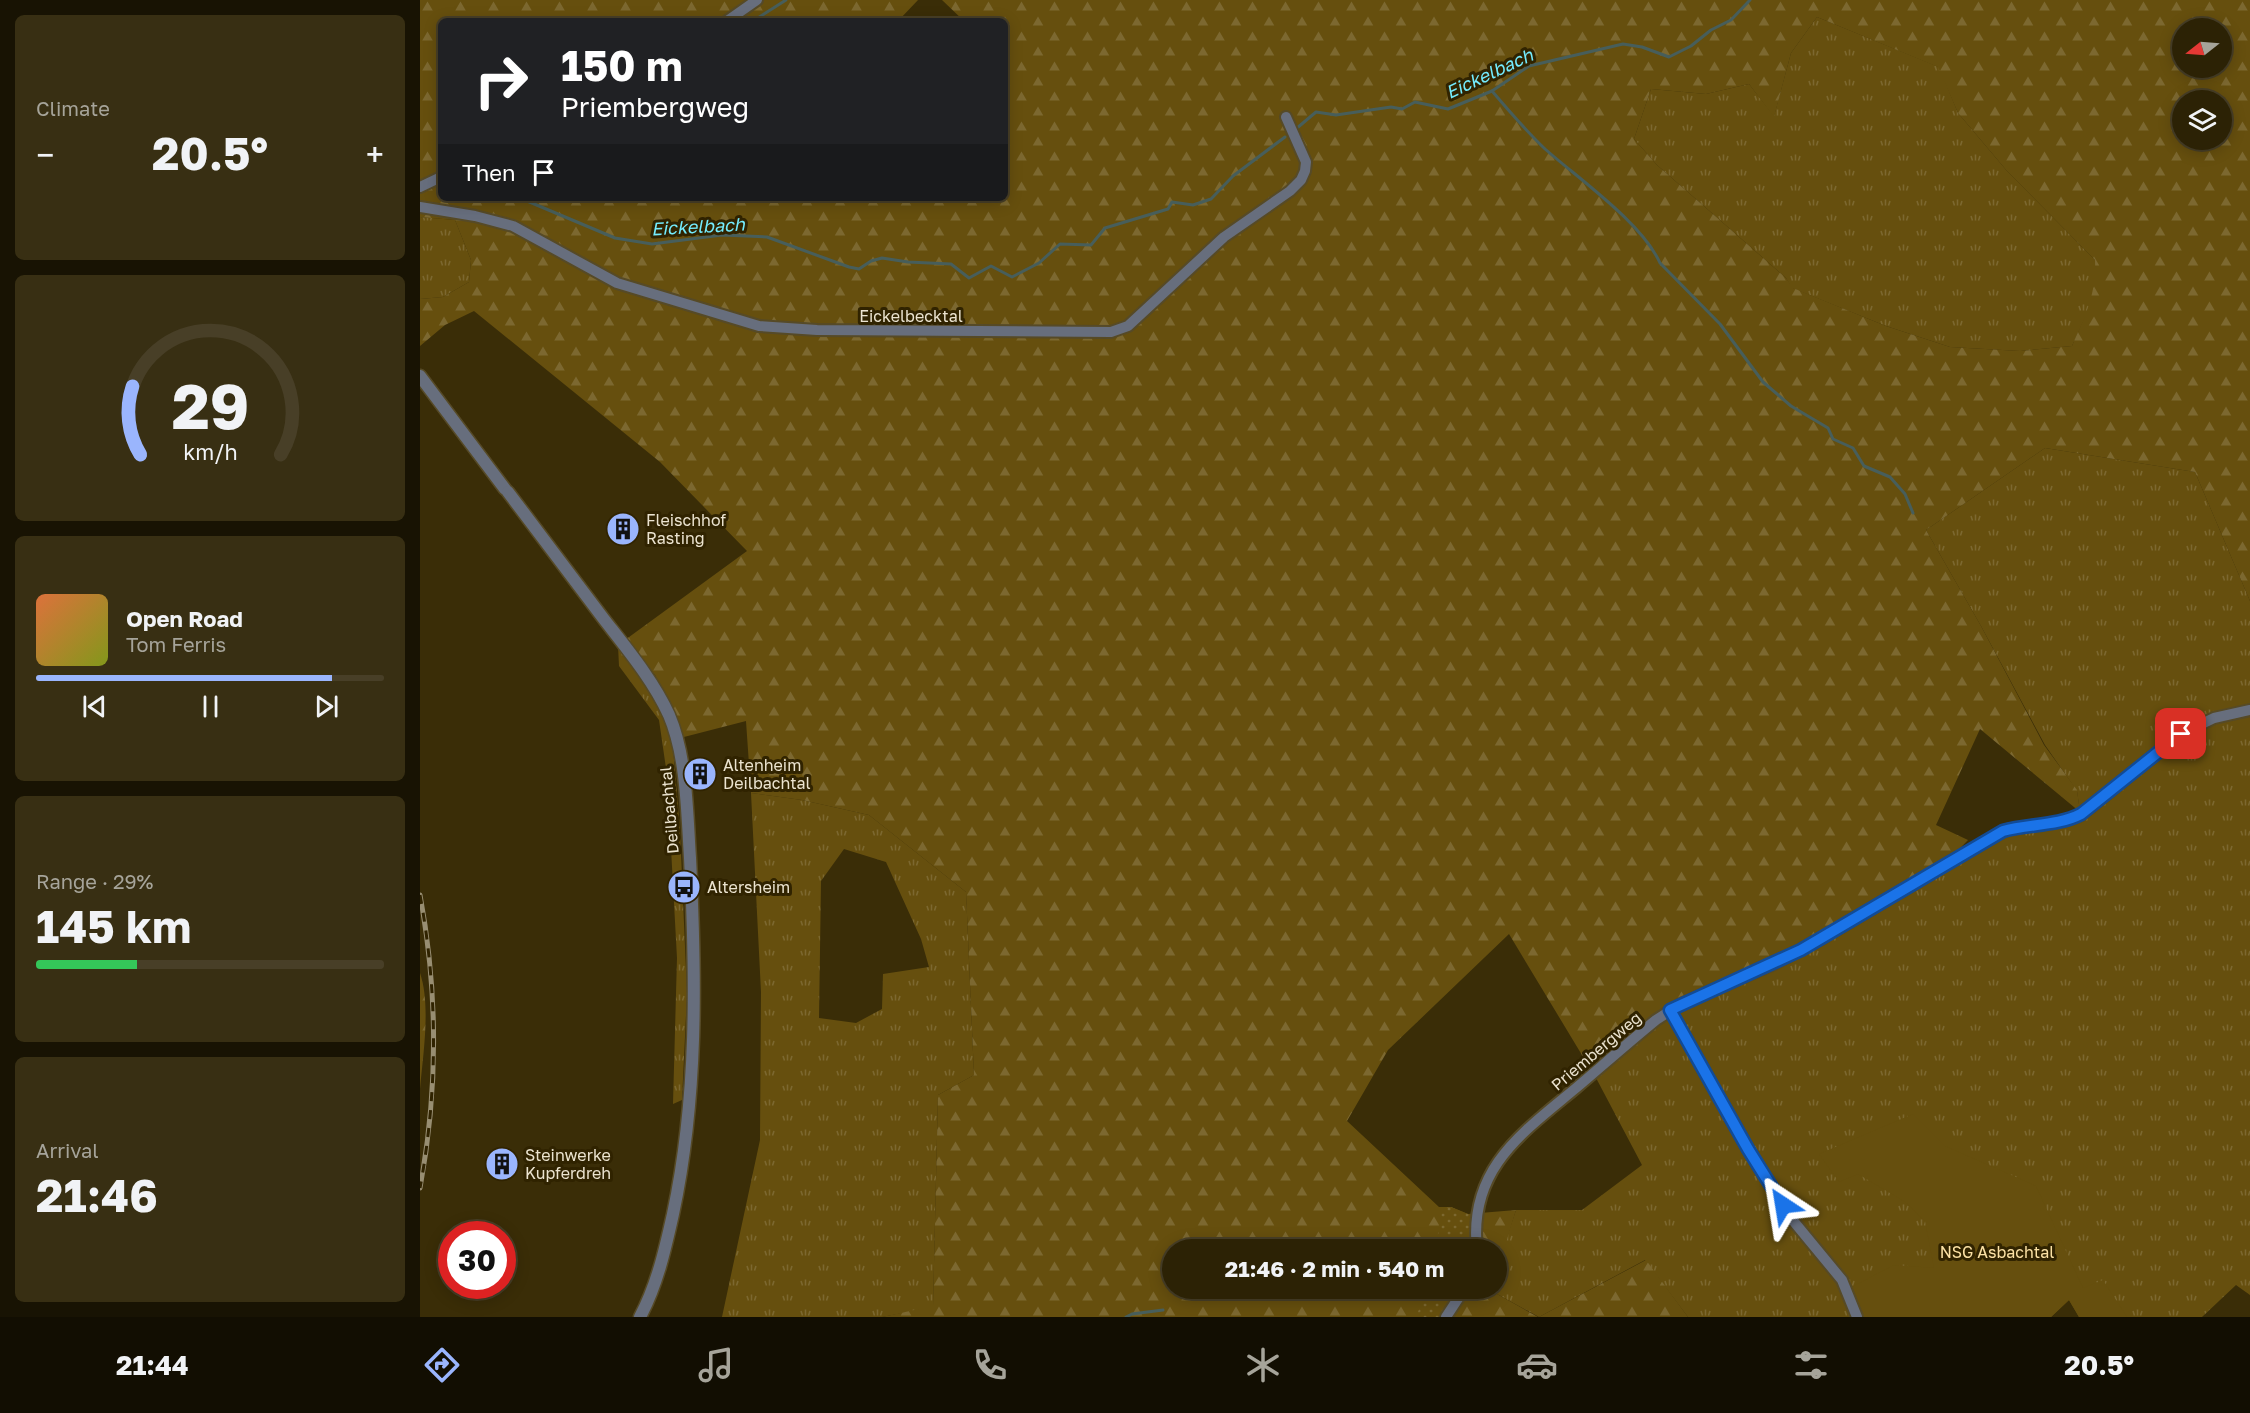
<!DOCTYPE html>
<html lang="en">
<head>
<meta charset="utf-8">
<style>
	:root { --surface:#2c2205; --page:#382f13; --text:#f1f3f6; --muted:#a6a49a; --line:#483f27; --accent:#9ab5fd }
	body { margin:0; font-family:"Golos Text",sans-serif; background:var(--page); color:var(--text); height:100vh; display:flex; flex-direction:column; font-size:22px; white-space:nowrap }
	* { box-sizing:border-box; margin:0 }
	p { font-size:20px; color:var(--muted) }
	.icon { flex:none; width:33px; height:33px; fill:none; stroke:currentColor; stroke-width:2; stroke-linecap:round; stroke-linejoin:round }
	.map { position:relative; flex:1; overflow:hidden }
	.drawer { display:flex; flex-direction:column; gap:15px; padding:15px; background:#181303; width:420px }
	.drawer>* { flex:none }
	.banner { position:absolute; left:18px; top:18px; width:570px; height:183px; border-radius:9px; box-shadow:0 3px 15px #0003,0 0 0 2px var(--line); background:#202124; color:#fff; overflow:hidden }
	.needle { width:39px; rotate:253deg }
	.controls { position:absolute; left:1752px; top:18px; display:grid; gap:12px }
	.controls a { display:grid; place-items:center; width:60px; height:60px; border-radius:50%; background:var(--surface); box-shadow:0 3px 15px #0003,0 0 0 2px var(--line); font-size:30px }
	.speed { position:absolute; left:18px; top:1221px; display:flex; gap:12px; font-size:30px; font-weight:700; text-align:center }
	.speed>* { display:grid; place-content:center; width:78px; height:78px; border-radius:50%; background:var(--surface); box-shadow:0 3px 15px #0003,0 0 0 2px var(--line); line-height:1 }
	.speed .limit { border:9px solid #d22; background:#fff; color:#111 }
	.pin { position:absolute; display:grid; place-items:center; width:51px; height:51px; color:#fff; margin:-26px; border-radius:12px; box-shadow:0 3px 9px #0006 }
	.me { position:absolute; width:66px; margin:-33px; rotate:327deg; stroke-linejoin:round; filter:drop-shadow(0 0 4px #0008) }
	.turn { display:flex; align-items:center; gap:21px; height:126px; padding:0 24px; font-size:27px }
	.turn .icon { width:78px; height:78px; stroke-width:2.5 }
	.turn b { display:block; font-size:42px; line-height:51px }
	.then { display:flex; align-items:center; height:57px; padding:0 24px; background:#0003; gap:12px; font-size:22px }
	.big { font-size:45px; font-weight:700; line-height:1.1 }
	.drawer .tile { flex:1; display:flex; flex-direction:column; justify-content:center; gap:9px; min-width:0; padding:0 21px; border-radius:9px; background:var(--page) }
	.drawer .dial { align-items:center; gap:0 }
	.dial svg { height:156px; overflow:visible; fill:none; stroke:var(--line); stroke-width:7; stroke-linecap:round; text-anchor:middle }
	.dial text { fill:var(--text); stroke:none }
	.song { display:flex; align-items:center; gap:18px }
	.cover { width:72px; height:72px; border-radius:9px; background:linear-gradient(135deg,hsl(20 70% 55%),hsl(70 70% 35%)) }
	.played { height:6px; border-radius:3px; background:linear-gradient(90deg,var(--accent) 85%,var(--line) 85%) }
	.keys { display:flex; justify-content:space-around; direction:ltr }
	.heat { display:flex; justify-content:space-between; align-items:center; font-size:33px; direction:ltr }
	.charge { height:9px; border-radius:4px; background:linear-gradient(90deg,#34c759 29%,var(--line) 0) }
	.trip { position:absolute; left:742px; top:1239px; width:345px; height:60px; border-radius:30px; background:var(--surface); box-shadow:0 3px 15px #0003,0 0 0 2px var(--line); font-weight:700; line-height:60px; text-align:center }
	.menu { display:flex; height:96px; justify-content:space-around; align-items:center; background:#120e02; color:var(--muted) }
	.menu .icon { width:42px; height:42px }
	.menu .current { color:var(--accent) }
	.menu b { font-size:27px; color:var(--text) }
	main { display:flex; flex:1; min-height:0 }
	.map>svg:first-child { display:block }
	.grass { fill:url(#grass-tufts); fill-rule:evenodd }
	.forest { fill:url(#forest-firs); fill-rule:evenodd }
	.park { fill:#664f0e }
	.garden { fill:url(#garden-dots) }
	.lines { fill:none; stroke-linecap:round; stroke-linejoin:round }
	.stream { stroke:#475e5b; stroke-width:3 }
	.minor-casing { stroke:#564a27; stroke-width:14 }
	.tertiary-casing { stroke:#564a27; stroke-width:15 }
	.minor { stroke:#676e7d; stroke-width:10 }
	.tertiary { stroke:#676e7d; stroke-width:12 }
	.rail-casing { stroke:#988e72; stroke-width:5 }
	.rail { stroke:#302300; stroke-width:3; stroke-dasharray:9; stroke-linecap:butt }
	.route-casing { stroke:#114b97; stroke-width:15 }
	.route { stroke:#1a73e8; stroke-width:10 }
	.labels { text-anchor:middle; dominant-baseline:central; stroke-width:6; stroke-linejoin:round; paint-order:stroke }
	.street-label { font-size:16px; fill:#ece4d0; stroke:#302300 }
	.poi-label { font-size:16px; fill:#ece4d0; stroke:#302300; text-anchor:start }
	.park-label { font-size:16px; fill:#fbe1a4; stroke:#302300 }
	.water-label { font-size:18px; font-style:italic; fill:#74ecfe; stroke:#302300 }
</style>
</head>
<body>
<main>
<section class="drawer">
<div class="tile"><p>Climate</p>
<div class="heat"><a>−</a><b class="big">20.5°</b><a>+</a></div>
</div>
<div class="tile dial"><svg viewBox="0 0 100 80">
<path d="M14 69A42 42 0 1 1 86 69"/>
<path d="M14 69A42 42 0 0 1 10 34" stroke="#9ab5fd"/>
<text x="50" y="56" font-size="32" font-weight="700">29</text>
<text x="50" y="72" font-size="11">km/h</text>
</svg></div>
<div class="tile">
<div class="song"><i class="cover"></i><div><b>Open Road</b><p>Tom Ferris</p></div></div>
<div class="played"></div>
<div class="keys"><svg class="icon" aria-label="previous" viewBox="0 0 24 24"><path d="M18 5L8 12l10 7zM5 5v14"/></svg><svg class="icon" aria-label="pause" viewBox="0 0 24 24"><path d="M8 5v14M16 5v14"/></svg><svg class="icon" aria-label="next" viewBox="0 0 24 24"><path d="M6 5l10 7-10 7zM19 5v14"/></svg></div>
</div>
<div class="tile"><p>Range · 29%</p><b class="big">145 km</b><div class="charge"></div></div>
<div class="tile"><p>Arrival</p><b class="big">21:46</b></div>
</section>
<div class="map">
<svg width="1830" height="1317" viewBox="0 0 1830 1317">
	<defs>
		<pattern id="grass-tufts" width="24" height="20" patternUnits="userSpaceOnUse" patternTransform="scale(1.5)"><rect width="24" height="20" fill="#664f0e"/><path d="M3 7l-1-3M5 7V3M7 7l1-3M15 17l-1-3M17 17v-4M19 17l1-3" fill="none" stroke="#7c6830"/></pattern>
		<pattern id="forest-firs" width="22" height="20" patternUnits="userSpaceOnUse" patternTransform="scale(1.5)"><rect width="22" height="20" fill="#664f0e"/><path d="M5 1l3.5 6h-7zM16 11l3.5 6h-7z" fill="#7c6830"/></pattern>
		<pattern id="garden-dots" width="8" height="8" patternUnits="userSpaceOnUse" patternTransform="scale(1.5)"><rect width="8" height="8" fill="#664f0e"/><path d="M2 2h.1M6 6h.1" fill="none" stroke="#7c6830" stroke-width="1.8" stroke-linecap="round"/></pattern>
	</defs>
	<rect width="100%" height="100%" fill="#3a2d07"/>
	<!-- grass -->
	<g class="grass">
		<path d="M 1397,17 L 1519,67 L 1538,113 L 1587,171 L 1675,260 L 1676,283 L 1668,311 L 1652,346 L 1600,351 L 1530,347 L 1466,326 L 1372,288 L 1366,278 L 1237,165 L 1214,139 L 1231,89 L 1286,94 L 1329,84 L 1354,116 L 1371,53 Z"/>
		<path d="M 0,217 L 35,220 L 51,260 L 49,282 L 23,297 L 0,299 Z"/>
		<path d="M 1625,448 L 1775,472 L 1830,601 L 1830,705 L 1792,716 L 1759,739 L 1795,721 L 1830,712 L 1830,1295 L 1816,1285 L 1782,1317 L 1659,1317 L 1649,1300 L 1631,1317 L 1268,1317 L 1225,1260 L 1119,1317 L 1077,1294 L 1075,1289 L 1077,1288 L 1078,1264 L 1096,1210 L 1162,1210 L 1222,1165 L 1175,1076 L 1256,1010 L 1583,832 L 1660,812 L 1657,791 L 1625,745 L 1561,626 L 1506,530 Z"/>
		<path d="M 198,645 L 225,682 L 244,717 L 253,748 L 260,830 L 267,994 L 262,1100 L 253,1104 L 257,958 L 247,775 L 239,720 L 199,666 Z"/>
		<path d="M 331,793 L 382,800 L 449,815 L 546,892 L 554,1075 L 518,1095 L 513,1307 L 462,1317 L 302,1317 L 340,1140 L 341,992 ZM 424,849 L 466,862 L 501,939 L 509,967 L 463,974 L 462,1009 L 436,1023 L 399,1018 L 401,881 Z"/>
	</g>
	<!-- forest -->
	<g class="forest">
		<path d="M 0,0 L 498,0 L 478,21 L 21,21 L 21,198 L 585,198 L 585,21 L 544,21 L 522,0 L 1830,0 L 1830,601 L 1775,472 L 1625,448 L 1506,530 L 1561,626 L 1624,745 L 1657,790 L 1660,812 L 1560,729 L 1516,825 L 1548,840 L 1527,862 L 1337,970 L 1272,995 L 1171,1070 L 1089,934 L 968,1050 L 927,1121 L 1019,1207 L 1031,1207 L 1048,1214 L 1096,1210 L 1077,1272 L 1077,1250 L 753,1250 L 753,1288 L 1075,1289 L 1077,1294 L 1118,1317 L 462,1317 L 513,1306 L 518,1095 L 554,1075 L 546,892 L 449,815 L 382,800 L 331,793 L 326,721 L 260,738 L 253,713 L 235,675 L 205,640 L 327,551 L 240,462 L 54,311 L 25,325 L 0,346 L 0,299 L 23,297 L 49,282 L 51,260 L 35,220 L 0,217 ZM 1397,17 L 1518,67 L 1538,113 L 1587,171 L 1675,260 C 1676,296 1666,314 1652,346 L 1600,351 L 1530,347 L 1466,326 L 1373,288 L 1366,278 L 1237,165 L 1214,139 L 1231,89 L 1286,94 L 1329,84 L 1354,117 L 1371,53 ZM 1762,28 L 1802,28 L 1802,68 L 1762,68 ZM 1762,100 L 1802,100 L 1802,140 L 1762,140 Z"/>
		<path d="M 0,973 C 11,1005 3,1055 0,1089 Z"/>
		<path d="M 1226,1260 L 1268,1317 L 1119,1317 Z"/>
	</g>
	<!-- park -->
	<path class="park" d="M 1493,1114 L 1525,1146 L 1616,1186 L 1663,1288 L 1683,1280 L 1707,1317 L 1659,1317 L 1649,1300 L 1631,1317 L 1438,1317 L 1428,1289 L 1474,1265 L 1514,1268 L 1505,1221 L 1485,1202 L 1438,1174 L 1419,1182 L 1399,1154 Z"/>
	<!-- garden -->
	<g class="garden">
		<path d="M 1031,1207 L 1048,1214 L 1055,1214 L 1056,1249 L 1016,1250 L 1021,1208 Z"/>
		<path d="M 1007,1289 L 1044,1289 L 1025,1317 L 996,1317 Z"/>
	</g>
	<g class="lines">
		<!-- stream -->
		<g class="stream">
			<path d="M 333,21 L 366,0"/>
			<path d="M 1072,91 C 1089,111 1106,131 1125,149 C 1159,179 1222,223 1240,263 L 1300,324 L 1343,382 L 1371,406 L 1408,428 L 1413,439 L 1433,448 L 1444,466 L 1470,477 L 1485,494 L 1493,513"/>
			<path d="M 877,128 L 896,112 L 916,115 L 971,107 L 982,109 L 995,102 L 1028,109 L 1072,91 L 1109,66 L 1203,44 L 1222,47 L 1249,57 L 1271,46 L 1291,30 L 1311,20 L 1330,0"/>
			<path d="M 19,194 L 21,193"/>
			<path d="M 100,198 L 195,238 L 232,244 L 302,235 L 347,237 L 429,267 L 439,269 L 451,261 L 462,258 L 488,262 L 531,264 L 549,278 L 571,266 L 592,277 L 619,263 L 640,244 L 671,245 L 685,228 L 748,209 L 752,202 L 773,205 L 791,199 L 813,176 L 865,137"/>
			<path d="M 706,1317 L 712,1314 L 743,1310"/>
		</g>
		<!-- minor casing -->
		<g class="minor-casing">
			<g id="minor">
				<path d="M 307,21 L 337,0"/>
				<path d="M 0,187 L 21,177"/>
				<path d="M 0,207 L 55,216 L 93,226 L 197,283 L 339,326 L 397,330 L 691,332 L 708,326 L 804,237 L 870,191 L 881,180 L 885,171 L 886,162 L 866,117"/>
				<path d="M 1250,1010 L 1339,1168 L 1375,1223 L 1422,1280 L 1437,1317"/>
				<path d="M 1057,1250 C 1048,1169 1102,1133 1156,1088 C 1183,1065 1209,1042 1236,1020 L 1261,1004 L 1354,964 L 1401,939 L 1583,831 C 1608,824 1638,826 1661,815 L 1761,734 L 1794,718 L 1830,710"/>
				<path d="M 1026,1317 L 1045,1288"/>
			</g>
		</g>
		<!-- tertiary casing -->
		<g class="tertiary-casing">
			<g id="tertiary">
				<path d="M 0,376 L 85,489"/>
				<path d="M 88,492 C 120,534 151,576 183,618 C 207,649 233,680 249,715 C 267,757 267,813 270,858 C 276,977 278,1097 253,1214 C 245,1250 237,1285 220,1317"/>
			</g>
		</g>
		<!-- minor -->
		<use href="#minor" class="minor"/>
		<!-- tertiary -->
		<use href="#tertiary" class="tertiary"/>
		<!-- rail casing -->
		<g class="rail-casing">
			<path id="rail" d="M 0,895 C 18,992 18,1091 0,1188"/>
		</g>
		<!-- rail -->
		<use href="#rail" class="rail"/>
	</g>
	<g class="lines">
		<!-- route casing -->
		<g class="route-casing">
			<path id="route" d="M 1363,1205 L 1328,1149 L 1250,1010 L 1381,950 L 1583,831 C 1608,824 1638,826 1661,814 L 1761,734"/>
		</g>
		<!-- route -->
		<use href="#route" class="route"/>
	</g>
	<!-- icons -->
	<defs>
		<g id="building-disc" transform="scale(1.725)"><circle r="9.5" fill="#9ab5fd" stroke="#302300"/><path d="M-4-6H4V6H1V3H-1V6H-4ZM-2.5-4.3h1.7v1.8h-1.7ZM.8-4.3h1.7v1.8H.8ZM-2.5-1h1.7V.8h-1.7ZM.8-1h1.7V.8H.8Z" fill="#111"/></g>
		<g id="bus-disc" transform="scale(1.725)"><circle r="9.5" fill="#9ab5fd" stroke="#302300"/><path d="M-5-6H5V4H4V6H2V4H-2V6H-4V4H-5ZM-3.5-4V0h7V-4ZM-3.5 1.2v1.5H-2V1.2ZM2 1.2v1.5H3.5V1.2Z" fill="#111"/></g>
	</defs>
	<g fill-rule="evenodd">
		<use href="#building-disc" x="203" y="529"/>
		<use href="#building-disc" x="280" y="774"/>
		<use href="#bus-disc" x="264" y="887"/>
		<use href="#building-disc" x="82" y="1164"/>
	</g>
	<g class="labels">
		<!-- street labels -->
		<g class="street-label">
			<text x="491" y="316">Eickelbecktal</text>
			<text transform="translate(249 810) rotate(-95)">Deilbachtal</text>
			<text transform="translate(1176 1051) rotate(-40)">Priembergweg</text>
		</g>
		<!-- poi labels -->
		<g class="poi-label">
			<text x="226" y="520">Fleischhof<tspan x="226" dy="18">Rasting</tspan></text>
			<text x="303" y="765">Altenheim<tspan x="303" dy="18">Deilbachtal</tspan></text>
			<text x="287" y="887">Altersheim</text>
			<text x="105" y="1155">Steinwerke<tspan x="105" dy="18">Kupferdreh</tspan></text>
		</g>
		<!-- park labels -->
		<g class="park-label">
			<text x="1577" y="1252">NSG Asbachtal</text>
		</g>
		<!-- water labels -->
		<g class="water-label">
			<text transform="translate(1069 73) rotate(-25)">Eickelbach</text>
			<text transform="translate(278 226) rotate(-3)">Eickelbach</text>
		</g>
	</g>
</svg>
<div class="controls">
<a><svg class="needle" viewBox="-14 -14 28 28"><path d="M0-13l5 13h-10z" fill="#e53935"/><path d="M0 13l5-13h-10z" fill="#a6a49a"/></svg></a>
<a><svg class="icon" aria-label="layers" viewBox="0 0 24 24"><path d="M12 4l9 5-9 5-9-5zM3 14l9 5 9-5"/></svg></a>
</div>
<div class="speed"><div class="limit">30</div></div>
<div class="pin" style="left:1761px;top:734px;background:#d93025"><svg class="icon" aria-label="arrive" viewBox="0 0 24 24"><path d="M6 21V4h12l-3 4 3 4H6"/></svg></div>
<svg class="me" style="left:1363px;top:1205px" viewBox="-20 -20 40 40"><path d="M0-17L14 15 0 8-14 15z" fill="#1a73e8" stroke="#fff" stroke-width="4"/></svg>
<div class="trip">21:46 · 2 min · 540 m</div>
<div class="banner">
<div class="turn"><svg class="icon" aria-label="right" viewBox="0 0 24 24"><path d="M7 20v-9h11M14 6l5 5-5 5"/></svg><div><b>150 m</b>Priembergweg</div></div>
<div class="then">Then<svg class="icon" aria-label="arrive" viewBox="0 0 24 24"><path d="M6 21V4h12l-3 4 3 4H6"/></svg></div>
</div>
</div>
</main>
<nav class="menu">
<b>21:44</b>
<svg class="icon current" aria-label="directions" viewBox="0 0 24 24"><path d="M12 3l9 9-9 9-9-9zM9 14v-3h6M13 9l2 2-2 2"/></svg>
<svg class="icon" aria-label="music" viewBox="0 0 24 24"><path d="M9 18V5l10-2v13"/><circle cx="6" cy="18" r="3"/><circle cx="16" cy="16" r="3"/></svg>
<svg class="icon" aria-label="phone" viewBox="0 0 24 24"><path d="M5 4h4l2 5-3 2q2 4 5 5l2-3 5 2v4C11 20 4 13 5 4z"/></svg>
<svg class="icon" aria-label="climate" viewBox="0 0 24 24"><path d="M12 3v18M4 7l16 10M4 17L20 7"/></svg>
<svg class="icon" aria-label="car" viewBox="0 0 24 24"><path d="M5 17H2v-5l4-1 3-4h7l3 4 3 1v5h-3M9 17h6M6 11h13"/><circle cx="7" cy="17" r="2"/><circle cx="17" cy="17" r="2"/></svg>
<svg class="icon" aria-label="filters" viewBox="0 0 24 24"><path d="M4 7h16M4 17h16"/><circle cx="9" cy="7" r="2"/><circle cx="15" cy="17" r="2"/></svg>
<b>20.5°</b>
</nav>
</body>
</html>
